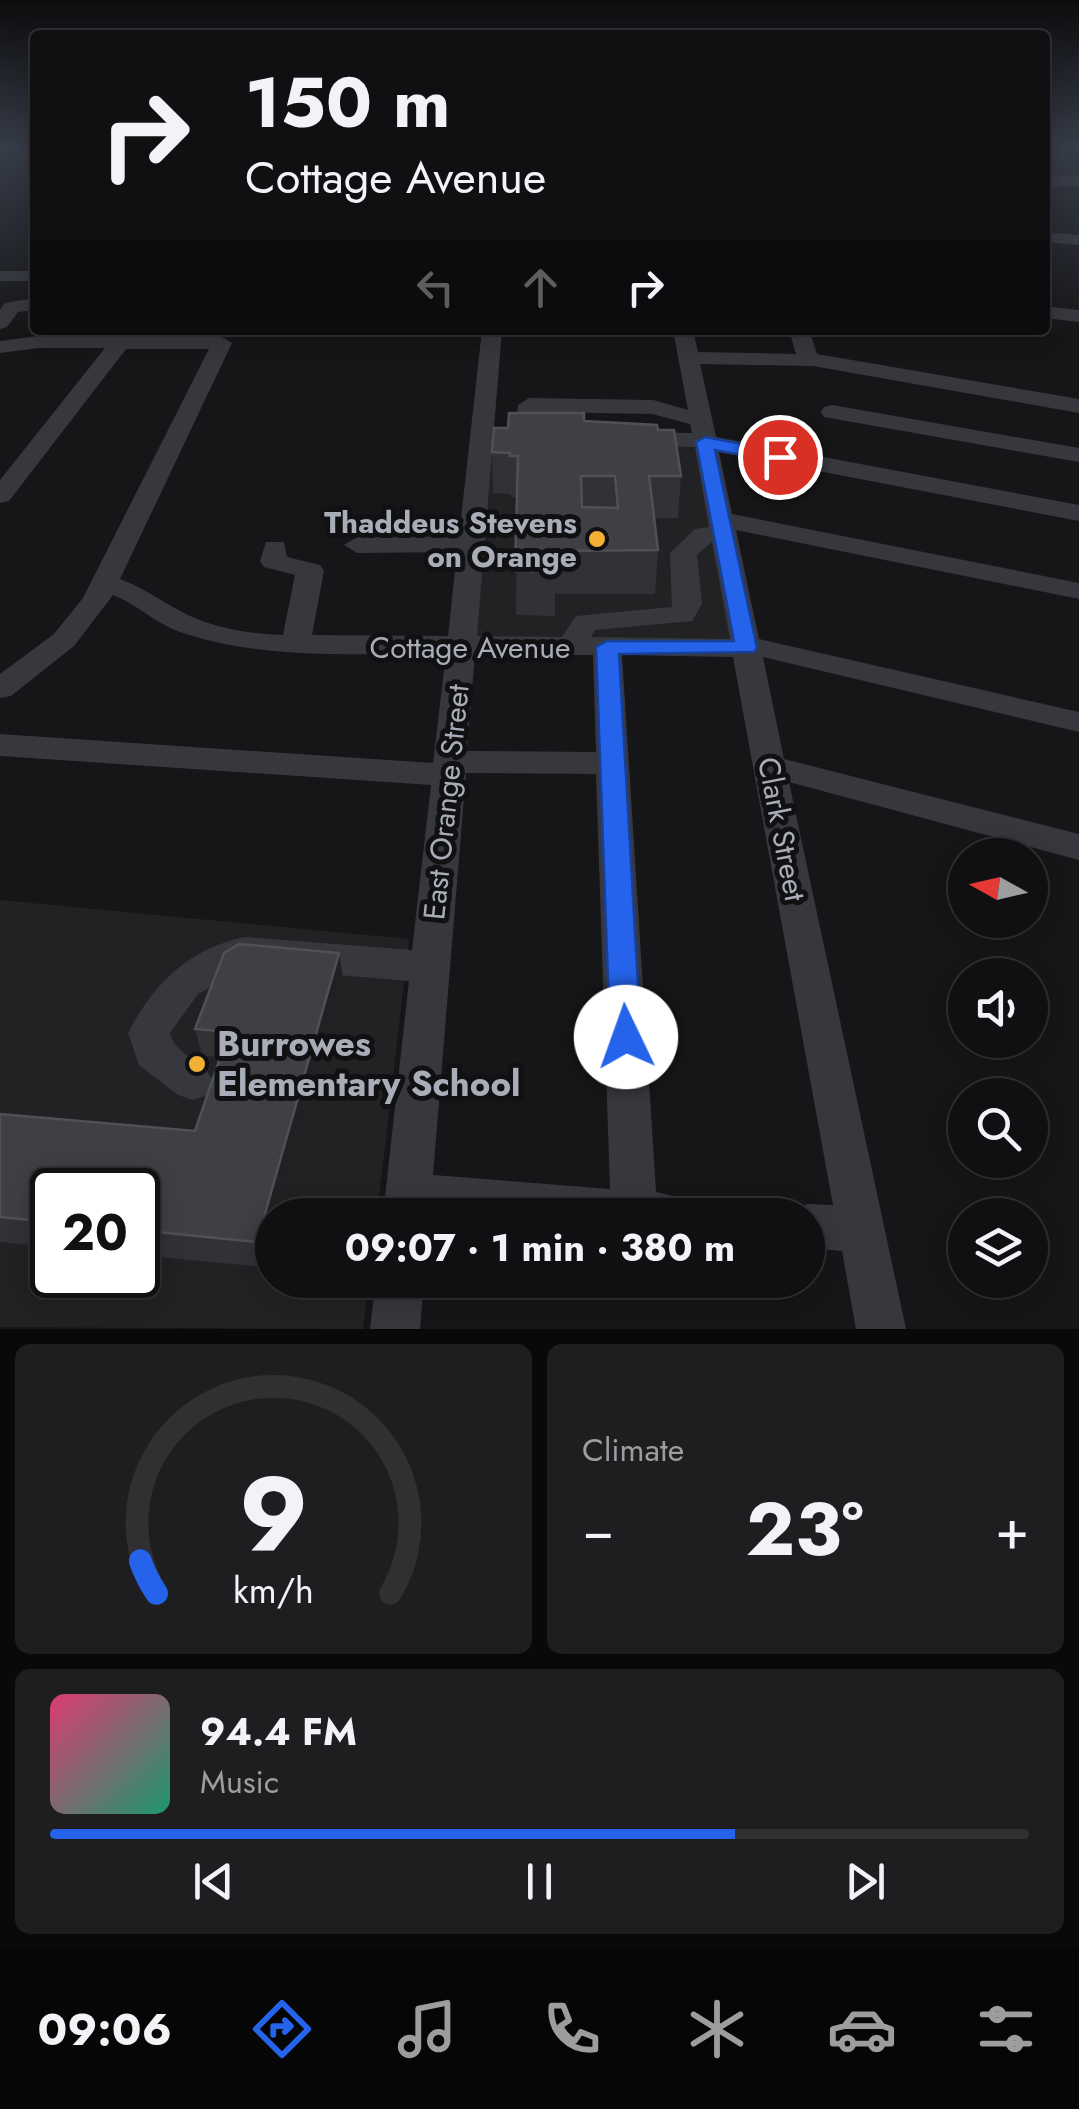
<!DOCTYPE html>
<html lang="en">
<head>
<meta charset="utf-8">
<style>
	:root { --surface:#101012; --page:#1e1e20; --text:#f1f3f6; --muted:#9c9d9f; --line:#303032; --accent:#2563eb }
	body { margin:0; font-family:Jost,sans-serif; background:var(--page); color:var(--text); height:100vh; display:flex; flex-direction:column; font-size:38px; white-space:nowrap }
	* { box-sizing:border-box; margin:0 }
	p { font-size:32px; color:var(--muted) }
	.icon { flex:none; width:55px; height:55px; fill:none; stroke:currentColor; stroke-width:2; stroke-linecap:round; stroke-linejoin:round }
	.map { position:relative; height:1329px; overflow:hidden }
	.panel { display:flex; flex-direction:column; gap:15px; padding:15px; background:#09090a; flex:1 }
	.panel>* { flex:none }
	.top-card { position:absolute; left:30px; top:30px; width:1020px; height:305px; border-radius:10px; box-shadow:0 5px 25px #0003,0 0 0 2px var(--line); background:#101012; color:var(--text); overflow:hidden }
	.needle { width:65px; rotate:278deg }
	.tools { position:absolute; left:948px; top:838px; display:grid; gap:20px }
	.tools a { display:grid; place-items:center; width:100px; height:100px; border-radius:50%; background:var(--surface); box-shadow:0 5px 25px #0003,0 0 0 2px var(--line); font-size:50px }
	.speed { position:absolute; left:30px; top:1168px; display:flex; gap:20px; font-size:50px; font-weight:700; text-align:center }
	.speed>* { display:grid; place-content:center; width:130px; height:130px; border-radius:50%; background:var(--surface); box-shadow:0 5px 25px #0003,0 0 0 2px var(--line); line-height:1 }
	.speed .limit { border:5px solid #111; border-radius:15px; background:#fff; color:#111 }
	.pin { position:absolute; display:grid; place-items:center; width:85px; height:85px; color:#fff; margin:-42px; border:5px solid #fff; border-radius:50%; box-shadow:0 2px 10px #0007 }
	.me { position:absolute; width:110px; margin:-55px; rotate:357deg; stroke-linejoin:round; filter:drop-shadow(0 0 8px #0008) }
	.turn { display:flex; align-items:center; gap:35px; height:210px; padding:0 50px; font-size:45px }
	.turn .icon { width:130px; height:130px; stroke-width:2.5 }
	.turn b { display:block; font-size:70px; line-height:85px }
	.lanes { display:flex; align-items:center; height:95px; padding:0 50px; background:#0003; justify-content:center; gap:50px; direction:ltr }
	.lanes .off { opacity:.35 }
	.big { font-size:75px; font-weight:700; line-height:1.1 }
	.panel .widget { flex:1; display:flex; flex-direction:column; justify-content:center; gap:15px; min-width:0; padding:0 35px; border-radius:15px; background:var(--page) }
	.panel .dial { align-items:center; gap:0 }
	.dial svg { height:260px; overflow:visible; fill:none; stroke:var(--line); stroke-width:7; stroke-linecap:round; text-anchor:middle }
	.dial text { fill:var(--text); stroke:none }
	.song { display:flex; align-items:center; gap:30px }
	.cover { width:120px; height:120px; border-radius:15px; background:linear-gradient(135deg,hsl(340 70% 55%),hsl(160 70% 35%)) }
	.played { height:10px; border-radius:5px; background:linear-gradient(90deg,var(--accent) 70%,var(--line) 70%) }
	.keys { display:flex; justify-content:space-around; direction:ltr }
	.heat { display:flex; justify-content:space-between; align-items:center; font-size:55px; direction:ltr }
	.panel .tiles { flex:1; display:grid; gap:15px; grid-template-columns:1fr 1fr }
	.widget:last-child { grid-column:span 2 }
	.trip { position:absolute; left:255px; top:1198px; width:570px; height:100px; border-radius:50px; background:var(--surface); box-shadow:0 5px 25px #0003,0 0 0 2px var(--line); font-weight:700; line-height:100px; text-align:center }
	.menu { display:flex; height:160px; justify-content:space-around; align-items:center; background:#060607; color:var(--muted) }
	.menu .icon { width:70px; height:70px }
	.menu .current { color:var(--accent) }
	.menu b { font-size:45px; color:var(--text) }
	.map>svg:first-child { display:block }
	.built { fill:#222225; fill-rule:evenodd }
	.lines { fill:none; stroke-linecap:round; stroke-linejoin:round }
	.path { stroke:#3d3f44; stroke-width:2.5; stroke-dasharray:2.5 4; stroke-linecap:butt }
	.minor { fill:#37383d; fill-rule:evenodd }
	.wall { fill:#323236 }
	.shaded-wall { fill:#212124 }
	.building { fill:#3f3f44; stroke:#4f5156; stroke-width:2.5; fill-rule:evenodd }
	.route { fill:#2563eb; stroke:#184099; stroke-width:2.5 }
	.poi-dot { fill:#f2b134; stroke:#111113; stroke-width:4 }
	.labels { text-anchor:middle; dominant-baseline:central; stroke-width:10; stroke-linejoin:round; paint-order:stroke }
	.poi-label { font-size:30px; font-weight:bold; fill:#a8adb8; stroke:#111113; text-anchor:end }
	.street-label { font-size:30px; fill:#a8adb8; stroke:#111113 }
	.near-poi-label { font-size:35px; font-weight:bold; fill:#a8adb8; stroke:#111113; text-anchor:start }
</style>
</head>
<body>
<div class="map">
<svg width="1079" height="1329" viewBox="0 0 1079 1329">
	<rect width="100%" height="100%" fill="#161618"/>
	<!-- built -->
	<g class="built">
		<path d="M 481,437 L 705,443 L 746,648 L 461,647 Z"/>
		<path d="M 0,900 L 409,939 L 377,1215 L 272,1215 L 272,1280 L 369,1280 L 363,1329 L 0,1327 ZM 52,1190 L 138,1190 L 138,1275 L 52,1275 Z"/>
	</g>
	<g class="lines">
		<!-- path -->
		<path class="path" d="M 0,155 L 35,154"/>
		<!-- minor -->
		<g class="minor">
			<rect x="1045" y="176" width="34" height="10"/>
			<path d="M 1045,232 L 1079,235 L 1079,245 L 1045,242 Z"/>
			<rect x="0" y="271" width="35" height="10"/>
			<path d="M 35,298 L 35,310 L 18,312 L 7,327 L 0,329 L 0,310 L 5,303 Z"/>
			<path d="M 1045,306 L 1079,310 L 1079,322 L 1045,318 Z"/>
			<path d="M 482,330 L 502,330 L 477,636 L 562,637 L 576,616 L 672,607 L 670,553 L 695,529 L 709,527 L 695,447 L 634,446 L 622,439 L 634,432 L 692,433 L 690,424 L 652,414 L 540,412 L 534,443 L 526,445 L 514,438 L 518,405 L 529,398 L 653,400 L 688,410 L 673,330 L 693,330 L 698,352 L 796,354 L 789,330 L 809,330 L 817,354 L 1079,399 L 1079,413 L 813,366 L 700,364 L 716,437 L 1079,505 L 1079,521 L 719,452 L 732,514 L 1079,583 L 1079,599 L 736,530 L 759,639 L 1079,712 L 1079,732 L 763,657 L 784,759 L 1079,834 L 1079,860 L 789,782 L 906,1329 L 856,1329 L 842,1251 L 808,1248 L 808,1215 L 789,1215 L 791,1210 L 808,1204 L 833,1205 L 733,657 L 622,655 L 656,1192 L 686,1199 L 692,1215 L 383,1215 L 409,981 L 244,967 L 198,994 L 170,1033 C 175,1055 204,1061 214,1082 L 208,1095 L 193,1100 L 178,1095 L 139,1065 L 128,1033 C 153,984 189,949 244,937 L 412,950 L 431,785 L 0,756 L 0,734 L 433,763 L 446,654 C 356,653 266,661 180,632 C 156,624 137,604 113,595 L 74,646 L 11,696 L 0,698 L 0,674 L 54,634 L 83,598 L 209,349 L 126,349 L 9,501 L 0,503 L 0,480 L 105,348 L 39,348 L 0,353 L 0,341 L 39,336 L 222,337 L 232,343 L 120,579 C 150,590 171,609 197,619 C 225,630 254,634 283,635 L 295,575 L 264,567 L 260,561 L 266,542 L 284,542 L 287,557 L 320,565 L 324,571 L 312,635 L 448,636 L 457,552 L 357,553 L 344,545 L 357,537 L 459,536 ZM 712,542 L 730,639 L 591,637 L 595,630 L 692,621 L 702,604 L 697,555 ZM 475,654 L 593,655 L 596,752 L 467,751 ZM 466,773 L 596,774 L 610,1189 L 433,1175 Z"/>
			<path d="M 832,405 L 1079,448 L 1079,462 L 824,417 L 821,412 L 824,407 Z"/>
			<path d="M 376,1280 L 424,1280 L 420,1329 L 370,1329 Z"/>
		</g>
	</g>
	<!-- wall -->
	<g class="wall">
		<path d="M 584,421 L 658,430 L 681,476 L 678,518 L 654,518 L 658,550 L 655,594 L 555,594 L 555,616 L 516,615 L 517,497 L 511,497 L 511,494 L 493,493 L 492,452 L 508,428 Z"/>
		<path d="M 339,953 L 343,979 L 278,1215 L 272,1215 L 264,1267 L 138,1255 L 138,1190 L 52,1190 L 52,1247 L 0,1242 L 0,1114 L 195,1131 L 220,1057 L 202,1056 L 195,1029 Z"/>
	</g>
	<!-- shaded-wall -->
	<path class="shaded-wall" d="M 339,953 L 343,979 L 278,1215 L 272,1215 L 272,1235 L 264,1267 L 257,1242 Z"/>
	<!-- building -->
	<g class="building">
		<path d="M 509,413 L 584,413 L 584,421 L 657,425 L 658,430 L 674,430 L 681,476 L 649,476 L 658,550 L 556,551 L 556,571 L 515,571 L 518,456 L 510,456 L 510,453 L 492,452 L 494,428 L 508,428 ZM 581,476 L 615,476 L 618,508 L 582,507 Z"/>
		<path d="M 239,944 L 339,953 L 257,1242 L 138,1230 L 138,1190 L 52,1190 L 52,1222 L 0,1217 L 0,1114 L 195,1131 L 229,1032 L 195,1029 L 224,953 Z"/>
	</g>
	<!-- sky -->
	<linearGradient id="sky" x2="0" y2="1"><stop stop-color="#0c0c0d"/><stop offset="0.44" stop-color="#363c48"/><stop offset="1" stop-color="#363c48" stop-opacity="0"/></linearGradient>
	<rect width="1079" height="335" fill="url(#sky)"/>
	<!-- route -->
	<path class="route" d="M 705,437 L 780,451 L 789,457 L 780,462 L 715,450 L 757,648 L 754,652 L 619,654 L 641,1037 L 637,1046 L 626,1050 L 615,1046 L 610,1037 L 596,647 L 607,641 L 734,641 L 696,442 Z"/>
	<!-- markers -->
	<g class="poi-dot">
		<circle cx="597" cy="539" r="10"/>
		<circle cx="197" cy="1064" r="10"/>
	</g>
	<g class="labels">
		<!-- poi labels -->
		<g class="poi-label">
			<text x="577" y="522">Thaddeus Stevens<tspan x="577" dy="34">on Orange</tspan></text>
		</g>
		<!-- street labels -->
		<g class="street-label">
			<text x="470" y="647">Cottage Avenue</text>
			<text transform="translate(446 802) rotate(-84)">East Orange Street</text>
			<text transform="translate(782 829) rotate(79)">Clark Street</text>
		</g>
		<!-- near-poi labels -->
		<g class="near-poi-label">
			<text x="217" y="1044">Burrowes<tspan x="217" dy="40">Elementary School</tspan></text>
		</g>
	</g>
</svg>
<div class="tools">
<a><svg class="needle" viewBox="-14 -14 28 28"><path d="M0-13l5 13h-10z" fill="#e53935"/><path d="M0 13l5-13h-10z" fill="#9c9d9f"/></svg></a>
<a><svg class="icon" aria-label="sound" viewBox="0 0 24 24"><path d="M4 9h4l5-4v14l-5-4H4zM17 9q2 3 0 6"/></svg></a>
<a><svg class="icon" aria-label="search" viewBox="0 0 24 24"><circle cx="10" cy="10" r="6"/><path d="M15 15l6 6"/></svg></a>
<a><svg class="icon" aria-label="layers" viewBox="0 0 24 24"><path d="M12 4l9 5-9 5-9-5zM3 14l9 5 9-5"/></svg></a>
</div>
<div class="speed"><div class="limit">20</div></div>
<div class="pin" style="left:780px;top:457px;background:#d93025"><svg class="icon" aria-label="arrive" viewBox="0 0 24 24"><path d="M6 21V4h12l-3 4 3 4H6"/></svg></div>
<svg class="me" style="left:626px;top:1037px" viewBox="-20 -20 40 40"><circle r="19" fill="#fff"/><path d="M0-13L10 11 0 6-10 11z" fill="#2563eb"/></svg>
<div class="trip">09:07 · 1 min · 380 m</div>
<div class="top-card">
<div class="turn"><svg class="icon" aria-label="right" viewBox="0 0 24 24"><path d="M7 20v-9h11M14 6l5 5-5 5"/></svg><div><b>150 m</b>Cottage Avenue</div></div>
<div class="lanes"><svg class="icon off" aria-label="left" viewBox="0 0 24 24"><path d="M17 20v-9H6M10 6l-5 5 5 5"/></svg><svg class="icon off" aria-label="ahead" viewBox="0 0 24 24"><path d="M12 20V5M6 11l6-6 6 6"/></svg><svg class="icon" aria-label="right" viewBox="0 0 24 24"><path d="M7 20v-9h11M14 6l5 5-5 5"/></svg></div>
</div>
</div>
<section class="panel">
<div class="tiles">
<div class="widget dial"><svg viewBox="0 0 100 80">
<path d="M14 69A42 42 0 1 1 86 69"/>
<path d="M14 69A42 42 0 0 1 9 59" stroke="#2563eb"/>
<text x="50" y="56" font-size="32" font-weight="700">9</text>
<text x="50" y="72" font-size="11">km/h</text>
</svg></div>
<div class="widget"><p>Climate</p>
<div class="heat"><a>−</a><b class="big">23°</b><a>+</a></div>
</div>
<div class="widget">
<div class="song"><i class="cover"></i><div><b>94.4 FM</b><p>Music</p></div></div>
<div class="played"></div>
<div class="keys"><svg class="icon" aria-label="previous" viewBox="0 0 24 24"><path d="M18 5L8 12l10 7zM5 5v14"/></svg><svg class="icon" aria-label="pause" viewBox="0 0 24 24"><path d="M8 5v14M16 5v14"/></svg><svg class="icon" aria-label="next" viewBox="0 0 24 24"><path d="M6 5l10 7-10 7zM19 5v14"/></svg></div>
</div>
</div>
</section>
<nav class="menu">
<b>09:06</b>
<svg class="icon current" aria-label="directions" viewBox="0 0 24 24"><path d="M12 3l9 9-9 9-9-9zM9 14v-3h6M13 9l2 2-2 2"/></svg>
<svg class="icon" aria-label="music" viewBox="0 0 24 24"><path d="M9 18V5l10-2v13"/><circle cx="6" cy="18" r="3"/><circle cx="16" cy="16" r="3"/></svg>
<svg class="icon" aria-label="phone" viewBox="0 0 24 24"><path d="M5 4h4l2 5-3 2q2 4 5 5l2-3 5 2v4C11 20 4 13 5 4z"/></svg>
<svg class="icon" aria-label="climate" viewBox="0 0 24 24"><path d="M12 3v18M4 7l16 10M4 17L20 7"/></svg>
<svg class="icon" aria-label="car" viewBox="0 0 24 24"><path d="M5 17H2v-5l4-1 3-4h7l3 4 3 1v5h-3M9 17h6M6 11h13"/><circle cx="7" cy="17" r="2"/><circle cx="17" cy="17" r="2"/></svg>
<svg class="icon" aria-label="filters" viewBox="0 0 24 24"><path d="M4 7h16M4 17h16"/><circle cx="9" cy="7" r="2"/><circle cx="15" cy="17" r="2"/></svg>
</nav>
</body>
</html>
